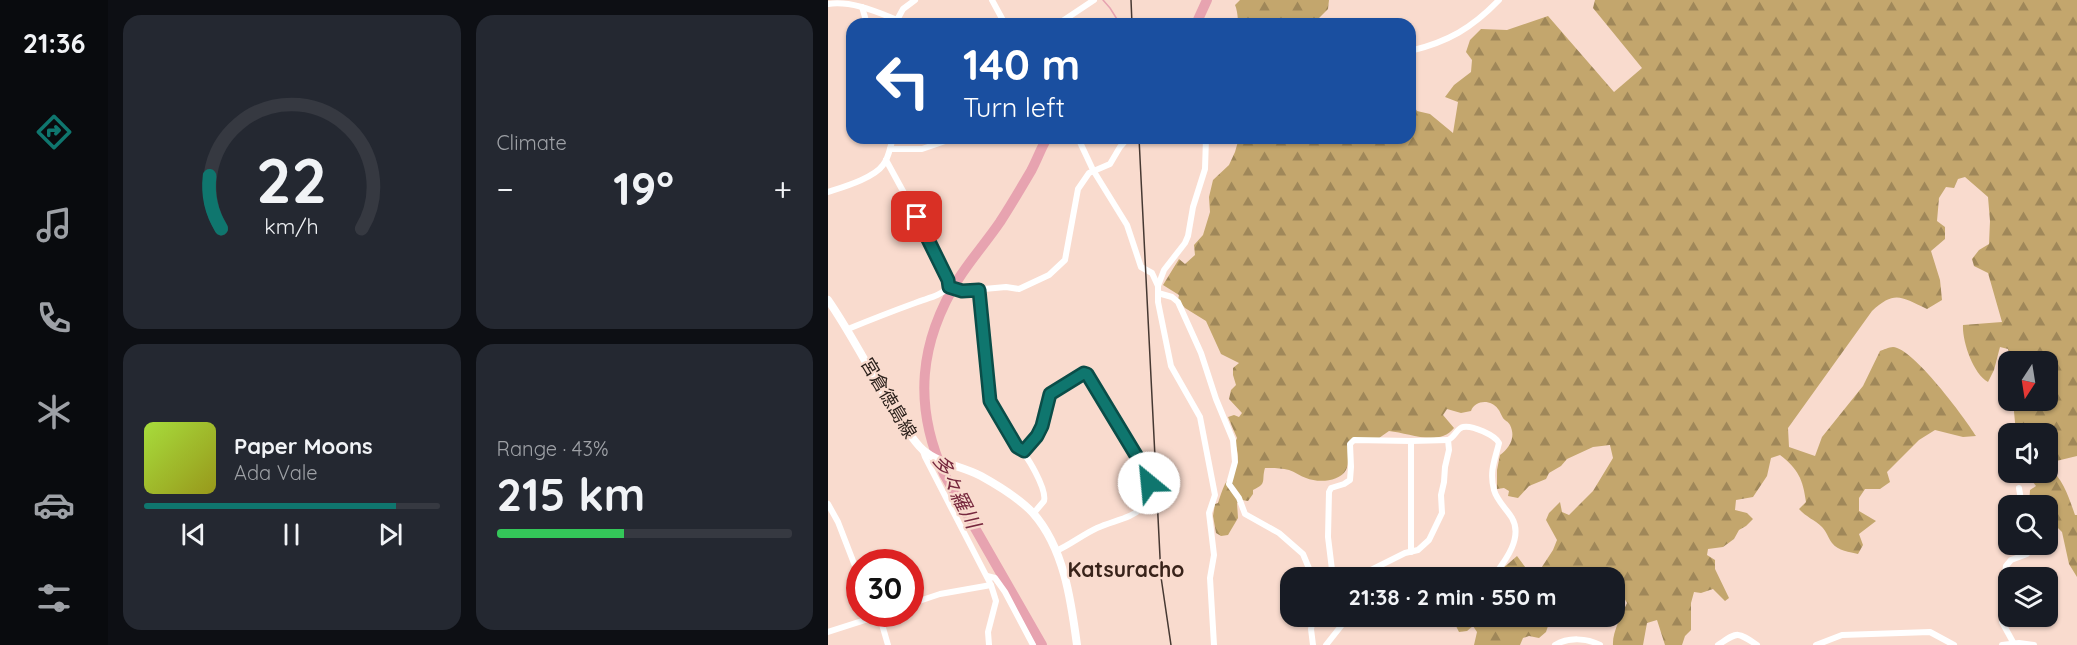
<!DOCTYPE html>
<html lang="en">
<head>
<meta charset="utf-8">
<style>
	:root { --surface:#171b24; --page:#242831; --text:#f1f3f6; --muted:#9ea1a6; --line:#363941; --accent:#0f766e }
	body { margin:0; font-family:Quicksand,"Noto Sans JP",sans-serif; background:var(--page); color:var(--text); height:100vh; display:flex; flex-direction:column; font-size:22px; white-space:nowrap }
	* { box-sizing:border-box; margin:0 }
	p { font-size:20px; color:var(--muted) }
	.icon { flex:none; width:33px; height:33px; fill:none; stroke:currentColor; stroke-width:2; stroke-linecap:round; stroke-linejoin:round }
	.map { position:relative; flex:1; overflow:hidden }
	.side { display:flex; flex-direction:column; gap:15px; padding:15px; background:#0d0f14; width:720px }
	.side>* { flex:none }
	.guide { position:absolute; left:18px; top:18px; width:570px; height:126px; border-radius:18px; box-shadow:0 2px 4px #0004; background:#1a4fa0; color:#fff; overflow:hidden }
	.needle { width:39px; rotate:192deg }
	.controls { position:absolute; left:1170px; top:351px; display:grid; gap:12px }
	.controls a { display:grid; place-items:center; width:60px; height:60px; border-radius:12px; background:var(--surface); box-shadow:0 2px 4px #0004; font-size:30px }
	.speed { position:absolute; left:18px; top:549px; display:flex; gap:12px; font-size:30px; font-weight:700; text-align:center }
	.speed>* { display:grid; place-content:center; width:78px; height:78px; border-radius:50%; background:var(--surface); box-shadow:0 2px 4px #0004; line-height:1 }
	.speed .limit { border:9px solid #d22; background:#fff; color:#111 }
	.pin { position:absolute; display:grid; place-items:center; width:51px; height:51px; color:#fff; margin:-26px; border-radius:12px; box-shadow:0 3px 9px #0006 }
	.me { position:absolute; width:66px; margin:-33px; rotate:332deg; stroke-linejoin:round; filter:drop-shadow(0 0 4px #0008) }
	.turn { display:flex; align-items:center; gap:21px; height:126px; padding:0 18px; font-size:27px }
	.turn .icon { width:78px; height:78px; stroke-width:2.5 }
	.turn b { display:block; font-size:42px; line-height:51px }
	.big { font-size:45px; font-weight:700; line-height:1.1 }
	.side .widget { flex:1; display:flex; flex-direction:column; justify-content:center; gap:9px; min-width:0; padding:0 21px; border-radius:18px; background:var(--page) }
	.side .dial { align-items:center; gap:0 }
	.dial svg { height:156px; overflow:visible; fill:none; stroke:var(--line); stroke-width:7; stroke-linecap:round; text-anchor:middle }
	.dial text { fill:var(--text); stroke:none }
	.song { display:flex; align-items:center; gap:18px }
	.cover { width:72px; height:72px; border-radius:9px; background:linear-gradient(135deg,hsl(80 70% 55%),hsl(60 70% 35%)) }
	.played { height:6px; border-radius:3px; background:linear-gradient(90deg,var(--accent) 85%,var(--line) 85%) }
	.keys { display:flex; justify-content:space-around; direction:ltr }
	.heat { display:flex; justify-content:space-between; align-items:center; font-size:33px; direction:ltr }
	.charge { height:9px; border-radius:4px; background:linear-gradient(90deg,#34c759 43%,var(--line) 0) }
	.side .tiles { flex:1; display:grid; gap:15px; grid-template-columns:repeat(2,1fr) }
	.trip { position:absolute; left:452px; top:567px; width:345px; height:60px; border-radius:18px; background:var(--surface); box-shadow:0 2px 4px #0004; font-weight:700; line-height:60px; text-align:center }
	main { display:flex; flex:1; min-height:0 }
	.tabs { display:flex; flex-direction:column; width:108px; justify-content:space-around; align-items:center; background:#090b0e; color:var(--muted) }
	.tabs .icon { width:42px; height:42px }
	.tabs .active { color:var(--accent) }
	.tabs b { font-size:27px; color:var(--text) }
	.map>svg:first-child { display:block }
	.forest { fill:url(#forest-firs) }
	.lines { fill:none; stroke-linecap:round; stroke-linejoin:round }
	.stream { stroke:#e7a3b0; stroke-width:1.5 }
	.river { stroke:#e7a3b0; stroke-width:10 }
	.minor { stroke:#fff; stroke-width:6 }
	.major { stroke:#fff; stroke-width:8 }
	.rail { stroke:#463832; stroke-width:1.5 }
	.route-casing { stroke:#0a4d48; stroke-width:15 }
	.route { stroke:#0f766e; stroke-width:10 }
	.labels { text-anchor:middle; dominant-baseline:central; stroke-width:4.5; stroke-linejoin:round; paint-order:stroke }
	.street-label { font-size:18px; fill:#2b201b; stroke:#f9dbce }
	.water-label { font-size:20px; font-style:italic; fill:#77283e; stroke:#f9dbce }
	.quarter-label { font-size:21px; font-weight:bold; fill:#39231a; stroke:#f9dbce }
</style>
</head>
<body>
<main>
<nav class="tabs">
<b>21:36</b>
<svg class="icon active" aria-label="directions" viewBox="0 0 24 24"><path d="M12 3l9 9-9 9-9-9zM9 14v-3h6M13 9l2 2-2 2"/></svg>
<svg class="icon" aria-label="music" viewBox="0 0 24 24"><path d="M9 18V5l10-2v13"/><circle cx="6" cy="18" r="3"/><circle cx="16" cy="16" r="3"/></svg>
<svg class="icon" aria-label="phone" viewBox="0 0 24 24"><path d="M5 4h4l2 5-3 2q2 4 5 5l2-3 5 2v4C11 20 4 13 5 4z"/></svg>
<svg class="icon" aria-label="climate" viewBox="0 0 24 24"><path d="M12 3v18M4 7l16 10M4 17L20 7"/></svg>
<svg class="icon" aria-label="car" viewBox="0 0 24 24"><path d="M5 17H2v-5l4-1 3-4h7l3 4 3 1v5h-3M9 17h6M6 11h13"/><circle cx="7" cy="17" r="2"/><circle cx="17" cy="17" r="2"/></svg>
<svg class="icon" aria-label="filters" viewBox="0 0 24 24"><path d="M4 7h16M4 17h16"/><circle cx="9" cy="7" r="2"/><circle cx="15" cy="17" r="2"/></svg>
</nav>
<section class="side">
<div class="tiles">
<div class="widget dial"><svg viewBox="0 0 100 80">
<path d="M14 69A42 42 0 1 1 86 69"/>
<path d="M14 69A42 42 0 0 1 8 42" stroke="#0f766e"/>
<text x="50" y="56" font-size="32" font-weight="700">22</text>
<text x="50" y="72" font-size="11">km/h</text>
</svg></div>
<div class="widget"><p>Climate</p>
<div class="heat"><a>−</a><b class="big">19°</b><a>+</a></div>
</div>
<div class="widget">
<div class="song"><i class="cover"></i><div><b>Paper Moons</b><p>Ada Vale</p></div></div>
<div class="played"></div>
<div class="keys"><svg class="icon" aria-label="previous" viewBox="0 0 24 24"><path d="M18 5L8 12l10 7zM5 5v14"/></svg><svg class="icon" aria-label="pause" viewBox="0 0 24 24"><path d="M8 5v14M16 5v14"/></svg><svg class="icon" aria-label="next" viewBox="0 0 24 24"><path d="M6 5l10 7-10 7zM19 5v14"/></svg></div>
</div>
<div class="widget"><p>Range · 43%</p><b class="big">215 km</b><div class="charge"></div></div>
</div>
</section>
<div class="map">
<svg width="1249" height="645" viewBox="0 0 1249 645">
	<defs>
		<pattern id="forest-firs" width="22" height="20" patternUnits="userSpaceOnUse" patternTransform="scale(1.5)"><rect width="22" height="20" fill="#c3a66d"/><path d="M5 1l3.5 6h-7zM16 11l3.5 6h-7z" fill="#9f8759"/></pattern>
	</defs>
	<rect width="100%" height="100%" fill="#f9dbce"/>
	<!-- forest -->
	<g class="forest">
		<path d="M 412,0 L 501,0 L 500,9 L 485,24 L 411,24 C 409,17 410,12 407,5 Z"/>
		<path d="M 767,0 L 1249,0 L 1249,456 L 1220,463 L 1220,434 L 1188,433 L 1185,401 L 1220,400 L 1220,362 L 1183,361 L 1180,349 L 1172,347 L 1166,370 L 1160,382 C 1145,374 1134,341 1135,325 L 1174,322 L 1160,273 L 1146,266 L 1144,259 L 1151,250 L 1161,244 L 1162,221 L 1160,197 L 1137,177 L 1130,179 L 1126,188 L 1118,187 L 1111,198 L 1109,221 L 1117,227 L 1117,239 L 1103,251 L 1112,280 L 1114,300 L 1099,309 C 1073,297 1067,290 1044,311 L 960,428 L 961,447 L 987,456 L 994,437 L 1035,386 L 1052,351 C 1055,350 1061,347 1065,347 C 1085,348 1137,418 1148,436 L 1135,437 L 1107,430 L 1091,440 L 1059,472 L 1062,482 L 1052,489 L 1037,489 L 1031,498 L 1031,511 L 1048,521 L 1031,534 L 1035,545 L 1030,554 C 1022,552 1010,551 1004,543 C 1000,538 999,532 994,527 C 987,520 978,517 971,509 L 978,502 C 975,479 970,469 952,455 L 943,458 L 939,476 L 925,497 L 908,500 L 907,510 L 919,513 L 925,519 L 918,526 L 911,530 L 906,539 L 895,547 L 880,549 L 879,555 L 887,560 L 887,569 L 901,598 L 897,601 L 885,589 L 873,593 L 866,592 L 863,603 L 863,630 L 857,636 L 854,645 L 837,645 L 829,620 L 819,623 L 815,645 L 785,645 C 784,633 794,614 799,603 L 795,596 L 786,592 L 786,578 L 665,577 L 689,556 L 700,571 L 708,576 L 725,550 L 729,540 L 718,520 L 721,513 L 732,502 L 734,512 L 741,515 L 765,491 L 785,458 L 782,445 L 765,447 L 739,459 L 733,466 L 721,473 L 718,479 L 701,486 L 690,498 L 680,496 L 681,491 L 676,488 L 669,489 L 669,470 L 672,455 C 682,448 688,437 682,425 C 680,421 677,421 675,418 C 673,415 672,411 670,409 C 663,399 647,400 643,411 L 633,413 L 619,409 L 615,415 L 626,428 C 611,447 581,433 561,431 L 551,438 L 521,442 C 518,451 522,462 518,470 C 511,482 490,483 478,478 C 472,476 467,472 461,470 C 453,468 445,468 437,468 C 433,481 440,483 425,490 L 425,494 L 420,501 L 414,500 L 409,503 L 410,518 L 400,535 L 393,536 L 388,533 L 385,516 L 387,504 L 390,503 C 392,497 394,490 397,484 C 407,468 414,463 407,443 L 409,438 L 400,417 L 406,415 L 411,417 L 414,413 L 401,399 L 403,390 L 408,385 L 405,375 L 405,368 L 411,363 L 393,354 L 378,321 L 357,308 L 350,300 L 351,295 L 335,285 L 351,259 L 357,264 L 367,255 L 366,245 L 375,235 L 382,212 L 381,197 L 385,180 L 401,165 L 407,152 L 411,138 L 582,138 L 582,100 L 589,111 L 602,114 L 625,133 L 630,102 L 617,97 L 626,85 L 643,72 L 644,60 L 638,52 L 642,40 L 653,29 L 679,30 L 720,16 L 786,92 L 814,68 L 765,8 Z"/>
		<path d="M 1220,467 C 1235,478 1241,498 1247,515 L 1249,515 L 1249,577 L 1241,564 L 1234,532 L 1220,518 L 1220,506 L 1201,505 L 1202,490 L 1208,486 L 1198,473 L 1220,472 Z"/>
		<path d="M 630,617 L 630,616 L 723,617 L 718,632 L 711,638 L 701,636 L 695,638 L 692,645 L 646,645 L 649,632 L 645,626 L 639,631 L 631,632 L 628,626 Z"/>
	</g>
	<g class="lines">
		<!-- stream -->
		<path class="stream" d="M 275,0 L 282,8 L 292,24"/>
		<!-- river -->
		<g class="river">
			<path d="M 368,24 L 379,0"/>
			<path d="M 214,645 L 116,474 C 85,405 91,342 131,278 C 144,258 159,241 172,222 C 183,205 193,188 203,171 C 209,160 213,148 219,138"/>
		</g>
		<!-- minor -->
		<g class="minor">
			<path d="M 164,0 L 177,24"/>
			<path d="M 0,4 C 27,0 55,15 80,24"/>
			<path d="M 34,7 L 39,24"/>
			<path d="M 69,20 L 75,9 L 87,0"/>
			<path d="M 230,24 L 266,0"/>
			<path d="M 582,51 C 620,42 644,28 671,0"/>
			<path d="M 250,138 L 265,170 L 299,225 L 313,267 L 324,273 L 330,286 L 330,302 L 343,366 L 372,417 L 387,495 L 381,513 L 386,555 L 382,578 L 386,645"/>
			<path d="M 62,149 L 94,149 L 126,138"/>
			<path d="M 58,160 L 99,235 L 107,256 L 120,280 L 121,287"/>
			<path d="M 0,192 C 15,187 46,178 55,165 C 61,158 62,147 65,138"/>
			<path d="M 330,286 L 336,270 L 357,243 L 360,236 L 365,207 L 377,169 L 378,138"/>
			<path d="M 151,290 L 162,401 L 189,447 C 199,453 219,490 216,501 L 205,514"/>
			<path d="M 330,293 L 344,297 L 350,302 L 373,353 L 388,399 L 405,440 L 407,462 L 401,484 L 411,498 L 417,514 L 451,533 L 475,554 L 485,578"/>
			<path d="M 20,329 C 42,320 65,311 87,303 C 99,298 111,297 121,287 L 134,291 L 178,287 L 191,289 L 221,275 L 237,260 L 250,189 L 261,173 L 282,164 L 292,147 L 300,138"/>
			<path d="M 583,441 L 620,440"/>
			<path d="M 95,451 L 97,457 L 163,585 L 168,601 L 160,632 L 161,645"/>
			<path d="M 196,451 L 212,431 L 222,394 L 256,373 L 259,374 L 319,475 C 329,517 295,516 269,528 C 254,535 242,545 228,551"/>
			<path d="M 1191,488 L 1194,506"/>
			<path d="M 0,504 L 10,522 L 32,579"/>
			<path d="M 159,576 L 167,578 L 177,592 L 205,645"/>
			<path d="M 505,578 L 500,537 L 501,492 L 503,488 L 516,484 L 522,480 L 523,467 L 522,444 L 526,440 L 583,441 L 583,552"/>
			<path d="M 531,578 L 533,575 L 577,553 L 590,550 L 601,540 L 614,513 L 613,495 L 616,482 L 617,467 L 621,450 L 620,440 C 627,437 629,428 635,427 C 644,425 667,435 671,443 C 667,460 661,471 666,490 C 669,501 678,508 684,518 C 695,537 678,560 667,574"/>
			<path d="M 82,604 L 112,594 L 163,585"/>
			<path d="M 51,614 L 60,645"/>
			<path d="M 0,632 L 56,614"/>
			<path d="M 1186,644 L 1174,622 L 1175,588 L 1178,566 L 1183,560 L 1199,554 L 1202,544"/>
			<path d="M 485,645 L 483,629 L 486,616"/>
			<path d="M 498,645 L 521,616"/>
			<path d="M 727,645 C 740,637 759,638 772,645"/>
			<path d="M 890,645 C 910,632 908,631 929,645"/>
			<path d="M 988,645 L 1014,635 L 1102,632 L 1126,645"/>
			<path d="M 1174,645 L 1191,643 L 1206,645"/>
		</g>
		<!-- major -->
		<path class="major" d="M 0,300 C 27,339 47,382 73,421 C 80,431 86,442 95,450 C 111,464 135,466 153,476 C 171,486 191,498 205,513 C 236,548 243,600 249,645"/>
		<!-- rail -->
		<g class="rail">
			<path d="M 303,0 L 304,24"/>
			<path d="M 311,138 L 333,577 L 343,645"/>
		</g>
	</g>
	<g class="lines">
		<!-- route casing -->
		<g class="route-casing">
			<path id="route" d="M 89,217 L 120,280 L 121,287 L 134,291 L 151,290 L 162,401 L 189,447 L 196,451 L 209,436 L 214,426 L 222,394 L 256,373 L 259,374 L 320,475 L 321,483"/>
		</g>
		<!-- route -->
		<use href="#route" class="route"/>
	</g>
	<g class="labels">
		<!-- street labels -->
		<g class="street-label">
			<text transform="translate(61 398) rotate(59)">宮倉徳島線</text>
		</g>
		<!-- water labels -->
		<g class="water-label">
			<text transform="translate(129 491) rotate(63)">多々羅川</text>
		</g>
		<!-- quarter labels -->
		<g class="quarter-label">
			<text x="298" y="569">Katsuracho</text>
		</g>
	</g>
</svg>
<div class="controls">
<a><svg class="needle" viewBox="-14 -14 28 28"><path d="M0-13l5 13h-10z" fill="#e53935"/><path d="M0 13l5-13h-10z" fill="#9ea1a6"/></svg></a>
<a><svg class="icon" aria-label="sound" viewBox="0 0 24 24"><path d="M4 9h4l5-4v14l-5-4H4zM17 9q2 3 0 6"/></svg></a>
<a><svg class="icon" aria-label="search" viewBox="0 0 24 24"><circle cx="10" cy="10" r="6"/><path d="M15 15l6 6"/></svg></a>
<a><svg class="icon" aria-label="layers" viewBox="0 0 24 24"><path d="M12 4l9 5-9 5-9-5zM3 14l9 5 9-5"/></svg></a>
</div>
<div class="speed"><div class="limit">30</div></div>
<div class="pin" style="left:89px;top:217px;background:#d93025"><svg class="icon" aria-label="arrive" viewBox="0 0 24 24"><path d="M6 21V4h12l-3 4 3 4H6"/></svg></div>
<svg class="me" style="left:321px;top:483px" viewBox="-20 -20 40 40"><circle r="19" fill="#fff"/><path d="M0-13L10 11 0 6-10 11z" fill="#0f766e"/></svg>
<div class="trip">21:38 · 2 min · 550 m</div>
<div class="guide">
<div class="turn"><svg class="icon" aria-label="left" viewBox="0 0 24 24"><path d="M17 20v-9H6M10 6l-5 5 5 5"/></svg><div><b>140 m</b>Turn left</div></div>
</div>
</div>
</main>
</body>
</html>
